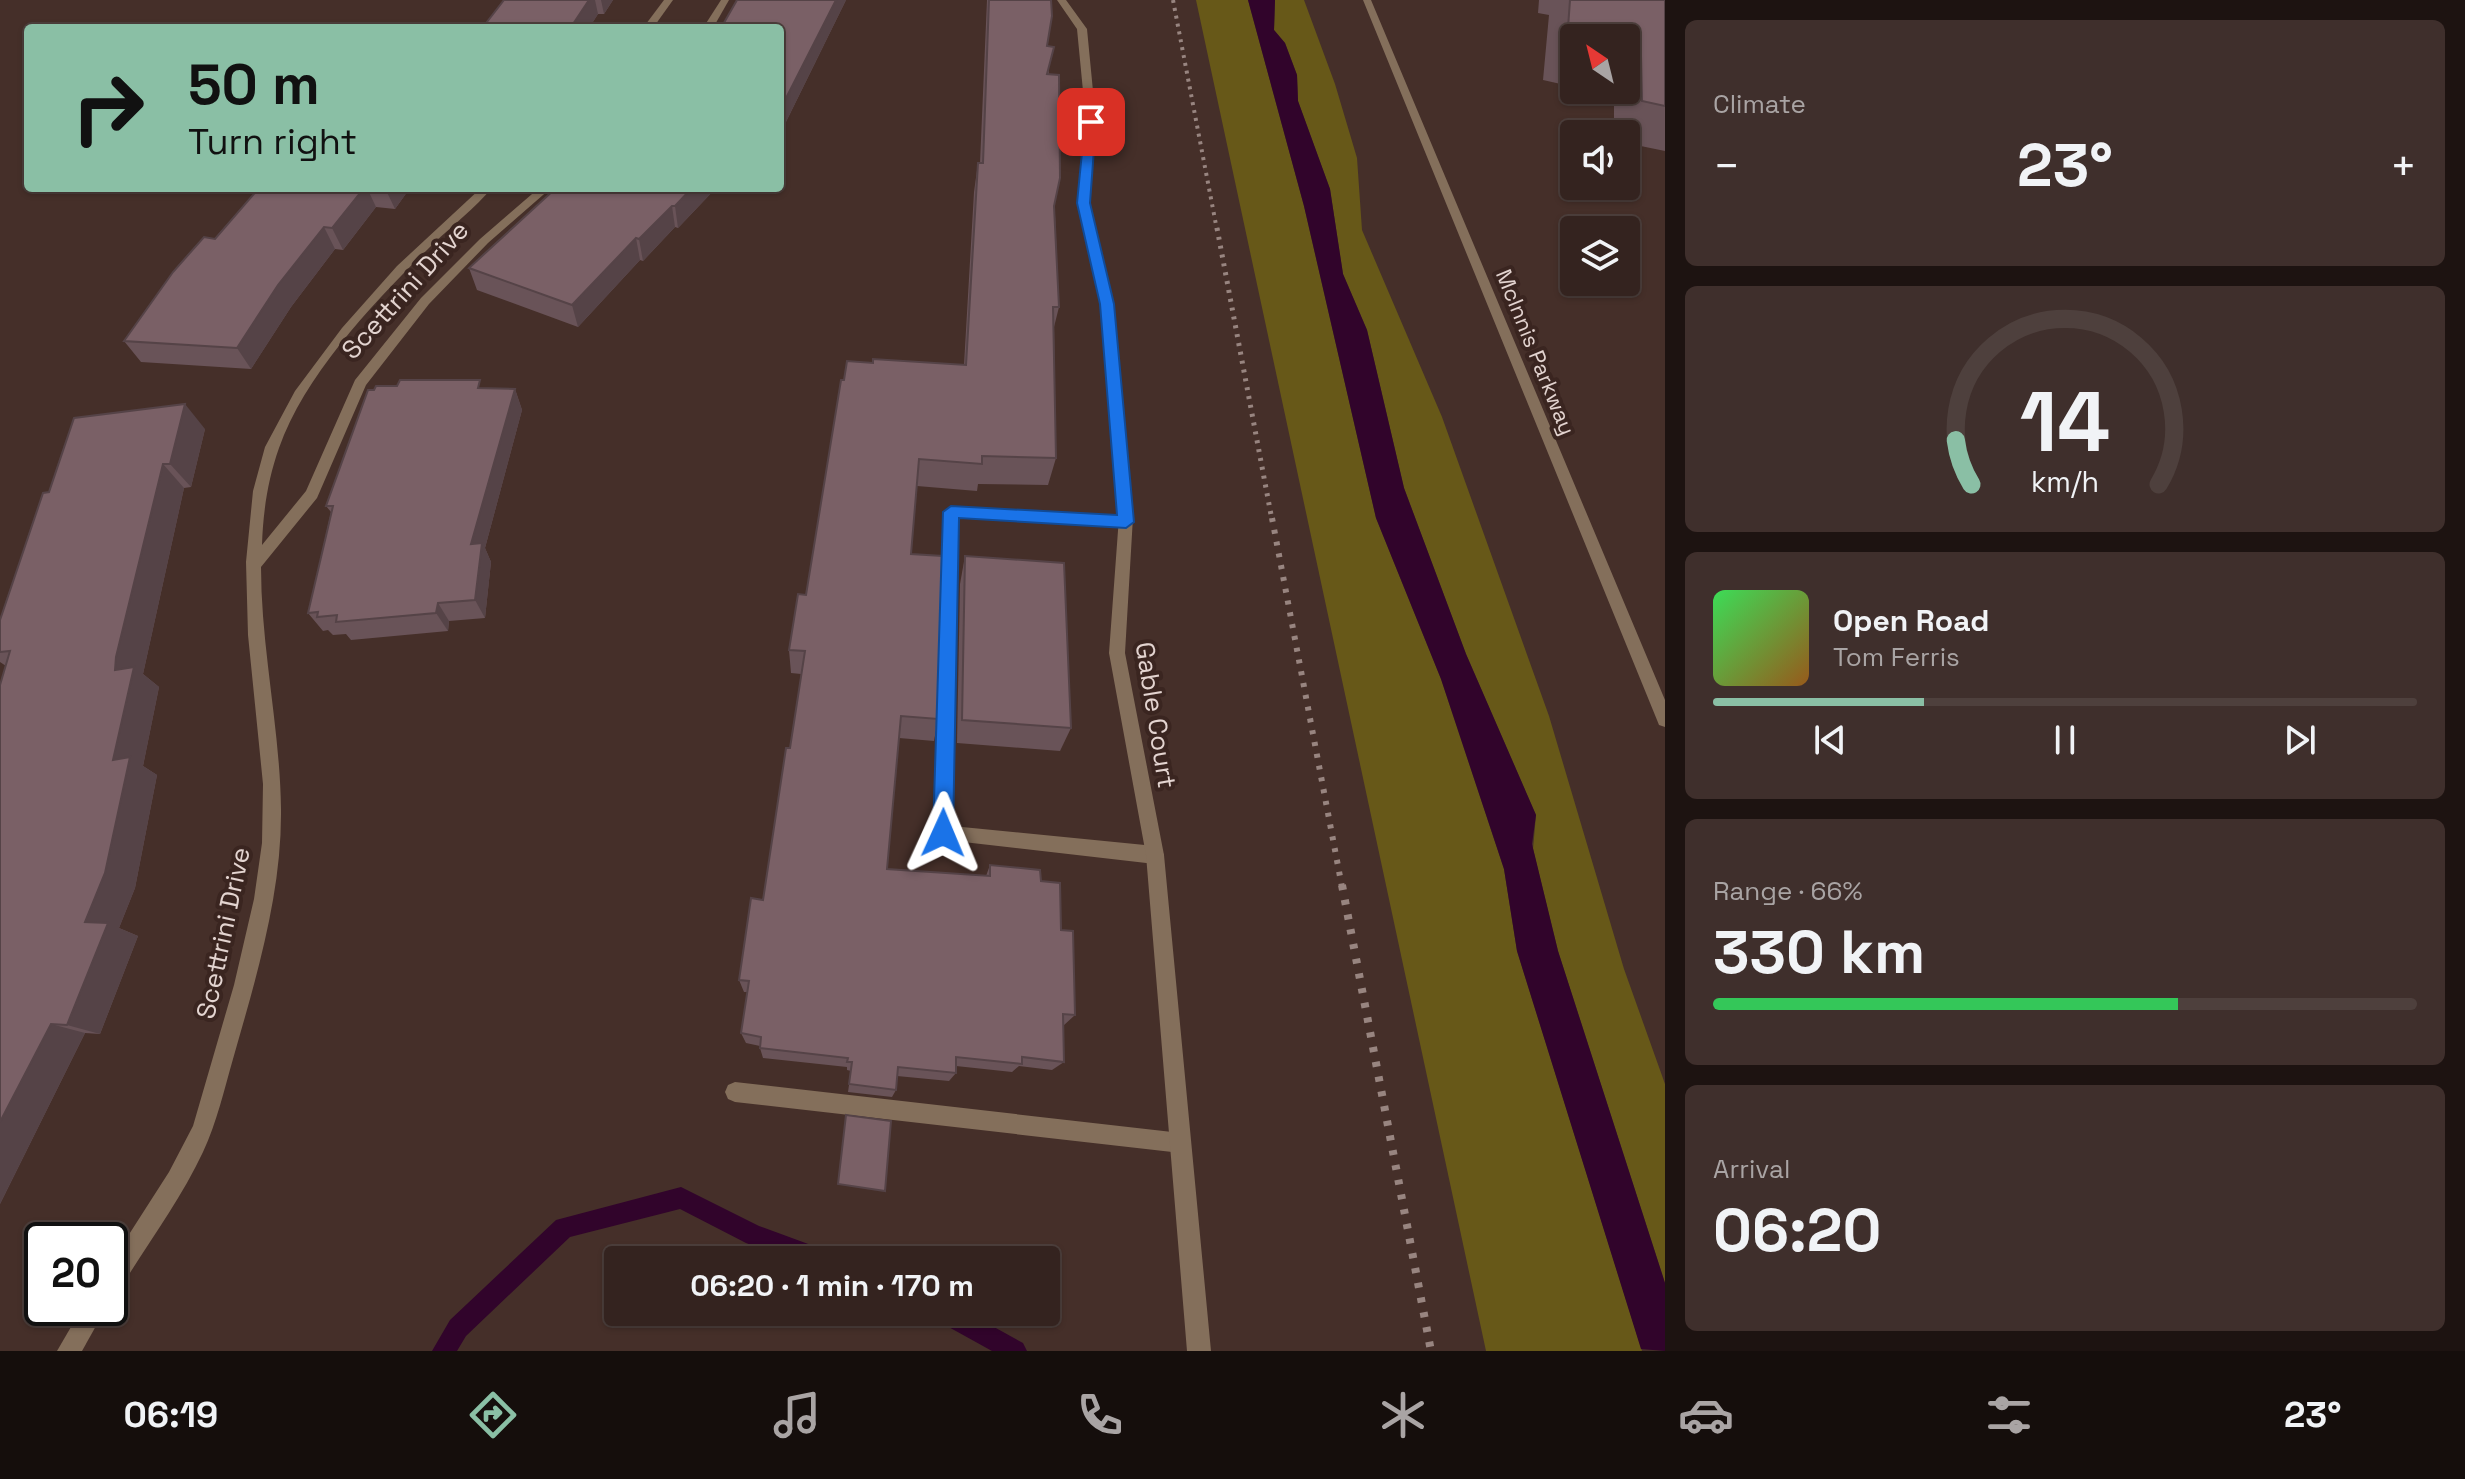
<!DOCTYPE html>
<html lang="en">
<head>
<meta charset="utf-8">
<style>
	:root { --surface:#34231f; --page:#3f2f2c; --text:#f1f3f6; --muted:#a9a4a4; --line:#4e403d; --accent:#8abfa5 }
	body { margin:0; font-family:"Space Grotesk",sans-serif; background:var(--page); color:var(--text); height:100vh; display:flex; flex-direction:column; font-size:30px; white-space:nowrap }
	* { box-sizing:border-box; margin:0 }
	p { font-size:26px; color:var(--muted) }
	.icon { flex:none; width:44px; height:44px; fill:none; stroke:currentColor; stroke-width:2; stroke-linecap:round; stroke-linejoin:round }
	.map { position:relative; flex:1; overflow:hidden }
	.side { display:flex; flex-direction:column; gap:20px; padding:20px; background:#1d1311; width:800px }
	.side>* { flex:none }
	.banner { position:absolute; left:24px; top:24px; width:760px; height:168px; border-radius:8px; box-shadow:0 2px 6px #0004,0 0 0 2px var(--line); background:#8abfa5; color:#111; overflow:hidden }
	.needle { width:52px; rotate:325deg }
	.fabs { position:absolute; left:1560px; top:24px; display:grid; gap:16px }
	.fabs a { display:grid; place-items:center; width:80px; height:80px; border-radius:8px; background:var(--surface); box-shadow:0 2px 6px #0004,0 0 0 2px var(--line); font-size:40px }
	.speed { position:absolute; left:24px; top:1222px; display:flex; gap:16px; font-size:40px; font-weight:700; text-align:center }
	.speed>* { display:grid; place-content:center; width:104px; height:104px; border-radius:50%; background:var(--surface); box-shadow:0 2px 6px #0004,0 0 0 2px var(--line); line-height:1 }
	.speed .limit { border:4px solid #111; border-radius:12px; background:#fff; color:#111 }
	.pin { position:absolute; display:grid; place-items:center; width:68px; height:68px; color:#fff; margin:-34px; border-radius:16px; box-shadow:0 4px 12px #0006 }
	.me { position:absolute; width:88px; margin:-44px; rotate:1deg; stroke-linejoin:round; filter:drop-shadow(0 0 6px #0008) }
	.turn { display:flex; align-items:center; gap:28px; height:168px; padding:0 32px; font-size:36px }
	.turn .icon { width:104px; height:104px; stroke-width:2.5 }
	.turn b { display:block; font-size:56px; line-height:68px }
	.big { font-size:60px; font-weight:800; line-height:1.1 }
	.side .widget { flex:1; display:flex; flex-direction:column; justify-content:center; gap:12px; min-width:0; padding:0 28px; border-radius:12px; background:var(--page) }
	.side .dial { align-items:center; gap:0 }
	.dial svg { height:208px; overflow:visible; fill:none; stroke:var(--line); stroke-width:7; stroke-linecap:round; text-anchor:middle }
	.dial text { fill:var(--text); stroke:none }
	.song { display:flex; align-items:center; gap:24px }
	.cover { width:96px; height:96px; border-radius:12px; background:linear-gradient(135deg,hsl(130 70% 55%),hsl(30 70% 35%)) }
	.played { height:8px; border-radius:4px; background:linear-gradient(90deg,var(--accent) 30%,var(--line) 30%) }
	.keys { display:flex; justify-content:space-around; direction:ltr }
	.heat { display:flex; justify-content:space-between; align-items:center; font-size:44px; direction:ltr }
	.charge { height:12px; border-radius:6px; background:linear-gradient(90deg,#34c759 66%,var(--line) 0) }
	.trip { position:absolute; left:604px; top:1246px; width:456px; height:80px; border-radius:8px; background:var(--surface); box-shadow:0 2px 6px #0004,0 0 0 2px var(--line); font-weight:800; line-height:80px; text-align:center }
	.menu { display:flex; height:128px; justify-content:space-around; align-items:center; background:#150e0c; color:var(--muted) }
	.menu .icon { width:56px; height:56px }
	.menu .current { color:var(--accent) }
	.menu b { font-size:36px; color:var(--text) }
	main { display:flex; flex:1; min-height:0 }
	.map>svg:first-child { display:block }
	.green { fill:#675818 }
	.water { fill:#31042b }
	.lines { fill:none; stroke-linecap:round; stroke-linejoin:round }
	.stream { fill:#31042b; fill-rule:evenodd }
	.lane { fill:#846f5b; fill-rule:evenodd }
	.street { fill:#846f5b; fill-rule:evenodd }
	.rail-far3 { stroke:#988580; stroke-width:4; stroke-dasharray:3 5; stroke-linecap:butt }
	.rail-far2 { stroke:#988580; stroke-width:5; stroke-dasharray:3 6; stroke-linecap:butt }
	.rail-far1 { stroke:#988580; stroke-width:6; stroke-dasharray:4 8; stroke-linecap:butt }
	.rail { stroke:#988580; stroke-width:8; stroke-dasharray:5 10; stroke-linecap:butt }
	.wall { fill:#695358 }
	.shaded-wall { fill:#554347 }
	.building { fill:#7a6066; stroke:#554347; stroke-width:2 }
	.route { fill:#1a73e8; stroke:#114b97; stroke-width:2 }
	.labels { text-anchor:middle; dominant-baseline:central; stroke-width:8; stroke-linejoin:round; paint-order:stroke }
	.far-street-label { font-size:22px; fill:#e3d4d0; stroke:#3a2520 }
	.street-label { font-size:26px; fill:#e3d4d0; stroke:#3a2520 }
</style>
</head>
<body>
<main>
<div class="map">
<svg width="1665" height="1351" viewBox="0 0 1665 1351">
	<rect width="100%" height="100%" fill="#452f29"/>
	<!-- green -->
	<g class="green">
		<path d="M 1196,0 L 1248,0 L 1304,206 L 1376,518 L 1441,679 L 1504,869 L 1517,951 L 1642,1351 L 1486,1351 Z"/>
		<path d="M 1275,0 L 1304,0 L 1335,84 L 1357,158 L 1362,230 L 1442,417 L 1549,716 L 1624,969 L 1665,1084 L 1665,1283 L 1558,951 L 1533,849 L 1536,815 L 1466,654 L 1404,488 L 1367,330 L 1343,274 L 1330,189 L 1298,101 L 1297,75 L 1285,43 L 1274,30 Z"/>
	</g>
	<!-- water -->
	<path class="water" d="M 1248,0 L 1275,0 L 1274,30 L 1285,43 L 1297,75 L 1298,101 L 1330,189 L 1343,274 L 1367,330 L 1404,488 L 1466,654 L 1536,815 L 1532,844 L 1558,951 L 1665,1283 L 1665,1351 L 1641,1349 L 1517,951 L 1504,869 L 1441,679 L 1376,518 L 1304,206 Z"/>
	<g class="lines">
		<!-- stream -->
		<g class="stream">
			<path d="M 681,1187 L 759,1226 L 830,1252 L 833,1260 L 792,1260 L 746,1243 L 680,1209 L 570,1237 L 466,1336 L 457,1351 L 432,1351 L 450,1320 L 556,1220 Z"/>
			<path d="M 933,1312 L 967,1312 L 1023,1343 L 1027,1351 L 992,1351 L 936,1320 Z"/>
		</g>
		<!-- lane -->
		<g class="lane">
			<path d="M 951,507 L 1126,516 L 1133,522 L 1126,528 L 958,518 L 952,826 L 1155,846 L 1161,849 L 1164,855 L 1161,861 L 1155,864 L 937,839 L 934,833 L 944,512 Z"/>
			<path d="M 735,1082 L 1181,1133 L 1188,1136 L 1191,1143 L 1188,1150 L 1181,1153 L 735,1102 L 728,1099 L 725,1092 L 728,1085 Z"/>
		</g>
		<!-- street -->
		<g class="street">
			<path d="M 664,0 L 673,0 L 653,28 L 643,28 Z"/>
			<path d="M 721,0 L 729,0 L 713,28 L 703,28 Z"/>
			<path d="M 1057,0 L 1066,0 L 1087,29 L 1096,122 L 1089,203 L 1113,304 L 1133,517 L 1125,653 L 1164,855 L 1211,1351 L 1187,1351 L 1146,855 L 1109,653 L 1119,517 L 1101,304 L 1077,203 L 1086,122 L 1077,29 Z"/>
			<path d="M 1363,0 L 1371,0 L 1665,700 L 1665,727 L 1659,725 L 1657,720 Z"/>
			<path d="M 481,188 L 492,188 C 475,208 453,225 434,243 C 377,299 306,372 279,448 C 268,479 263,512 262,545 L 306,491 L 355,380 L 421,298 L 480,239 L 539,188 L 551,188 L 488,243 L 429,304 L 366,385 L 317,498 L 261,567 C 261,648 280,728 281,809 C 282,894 256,978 233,1059 C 224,1090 217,1122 203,1152 C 180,1201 146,1246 118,1292 L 110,1295 L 110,1264 L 169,1172 L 193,1126 L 234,985 L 254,899 L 262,843 L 263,784 L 248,635 L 246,562 L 253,491 L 265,447 L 295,391 L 342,328 L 397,266 Z"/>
			<path d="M 82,1308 L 106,1308 L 82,1351 L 57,1351 Z"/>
		</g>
		<!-- rail-far3 -->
		<path class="rail-far3" d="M 1173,0 L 1217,230"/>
		<!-- rail-far2 -->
		<path class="rail-far2" d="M 1217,228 L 1272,520"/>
		<!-- rail-far1 -->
		<path class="rail-far1" d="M 1272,518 L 1342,887"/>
		<!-- rail -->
		<path class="rail" d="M 1342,885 L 1431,1351"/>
	</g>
	<!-- wall -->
	<g class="wall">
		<path d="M 504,0 L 613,0 L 604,14 L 598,14 L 589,28 L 472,28 L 483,27 Z"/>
		<path d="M 846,0 L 781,132 L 780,132 L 780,28 Z"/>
		<path d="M 987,0 L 1051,0 L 1047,46 L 1049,75 L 1059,307 L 1054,327 L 1056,458 L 1048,485 L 978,484 L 977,491 L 917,486 L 911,554 L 938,719 L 934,741 L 899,738 L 887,869 L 986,876 L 990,865 L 1041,881 L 1061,930 L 1075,1015 L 1063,1026 L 1064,1062 L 1052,1070 L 1019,1066 L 1012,1072 L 956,1066 L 956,1073 L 949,1081 L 897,1076 L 896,1090 L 892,1097 L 848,1092 L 851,1071 L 847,1070 L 847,1067 L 763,1058 L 760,1048 L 760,1046 L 746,1043 L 741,1033 L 747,992 L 744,992 L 739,980 L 763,900 L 790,748 L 801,674 L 791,673 L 789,650 L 806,595 L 844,380 L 873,363 L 964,365 L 974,192 L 978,163 L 980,163 Z"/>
		<path d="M 1539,0 L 1665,0 L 1665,151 L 1626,143 L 1626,134 L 1614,134 L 1614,94 L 1592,90 L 1626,90 L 1626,38 L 1574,38 L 1574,87 L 1543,80 L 1549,15 L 1538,13 Z"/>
		<path d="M 259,188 L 410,188 L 395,209 L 376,207 L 343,250 L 335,249 L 291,307 L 251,369 L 141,362 L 124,341 Z"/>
		<path d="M 556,188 L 716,188 L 678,228 L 675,227 L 643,261 L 640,260 L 578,327 L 477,290 L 469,268 Z"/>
		<path d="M 484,388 L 515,389 L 522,410 L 485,548 L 491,562 L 485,618 L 449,621 L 448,631 L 351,640 L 346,634 L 333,635 L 328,630 L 323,631 L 308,613 L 331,512 L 326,506 Z"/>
		<path d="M 205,429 L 191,487 L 184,488 L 143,674 L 159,687 L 143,766 L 157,775 L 135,888 L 119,928 L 138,936 L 100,1034 L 85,1033 L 0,1204 L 6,666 L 0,662 L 0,620 L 49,492 Z"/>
		<path d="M 965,556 L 1071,728 L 1060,751 L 957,743 L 960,584 Z"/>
	</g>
	<!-- shaded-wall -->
	<g class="shaded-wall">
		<path d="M 589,0 L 595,0 L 598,14 L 589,28 L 574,28 L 573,24 Z"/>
		<path d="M 601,0 L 613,0 L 604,14 Z"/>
		<path d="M 836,0 L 846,0 L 781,132 L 780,110 Z"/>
		<path d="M 364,188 L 367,188 L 376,207 L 343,250 L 332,228 Z"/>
		<path d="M 385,188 L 410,188 L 395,209 Z"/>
		<path d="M 692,188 L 716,188 L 678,228 L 675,206 Z"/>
		<path d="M 672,206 L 675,227 L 643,261 L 639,239 Z"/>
		<path d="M 324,227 L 335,249 L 291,307 L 251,369 L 237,348 L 278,285 Z"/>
		<path d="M 636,238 L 640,260 L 578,327 L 572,305 Z"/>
		<path d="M 515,389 L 522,410 L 485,548 L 491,562 L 485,618 L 475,600 L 471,544 Z"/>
		<path d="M 185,404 L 205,429 L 191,487 L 170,464 Z"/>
		<path d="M 163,464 L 184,488 L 143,674 L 159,687 L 143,766 L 157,775 L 135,888 L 119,928 L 138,936 L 100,1034 L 67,1025 L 113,760 L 115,670 L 116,657 Z"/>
		<path d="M 438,603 L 449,621 L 448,631 L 436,613 Z"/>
		<path d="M 51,1024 L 85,1033 L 0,1204 L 0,1122 Z"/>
	</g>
	<!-- building -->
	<g class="building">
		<path d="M 504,0 L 589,0 L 573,24 L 566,24 L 563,28 L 472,28 L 474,26 L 483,27 Z"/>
		<path d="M 737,0 L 836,0 L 780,110 L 780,28 L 721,28 Z"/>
		<path d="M 989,0 L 1051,0 L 1052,16 L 1047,46 L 1054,47 L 1047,74 L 1059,75 L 1060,178 L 1054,206 L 1059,307 L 1053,307 L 1056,458 L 982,456 L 982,464 L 919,459 L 911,554 L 943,556 L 938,719 L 901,716 L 887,869 L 990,876 L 990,865 L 1040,870 L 1041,881 L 1060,883 L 1061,930 L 1073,931 L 1075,1015 L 1063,1014 L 1064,1062 L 1022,1057 L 1022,1064 L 956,1057 L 956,1073 L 898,1067 L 896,1090 L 849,1084 L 852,1062 L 847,1062 L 848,1058 L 760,1048 L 761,1037 L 741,1033 L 749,981 L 739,980 L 751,898 L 763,900 L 786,748 L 790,748 L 805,651 L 789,650 L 798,594 L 806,595 L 841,380 L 844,380 L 847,361 L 873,363 L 873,359 L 966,365 L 978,163 L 983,163 Z"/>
		<path d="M 1570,0 L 1665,0 L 1665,106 L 1642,101 L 1641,56 L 1626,53 L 1626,38 L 1574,38 L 1574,43 L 1567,42 Z"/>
		<path d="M 259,188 L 364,188 L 332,228 L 324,227 L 278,285 L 237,348 L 124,341 L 173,272 L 204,237 L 215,239 Z"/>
		<path d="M 556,188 L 692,188 L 675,206 L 672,206 L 639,239 L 636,238 L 572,305 L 469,268 Z"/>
		<path d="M 400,380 L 480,380 L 478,388 L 515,389 L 471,544 L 482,543 L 475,600 L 438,603 L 436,613 L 336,622 L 337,615 L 317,617 L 318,612 L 308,613 L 333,506 L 326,506 L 368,390 L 374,390 L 376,386 L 397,386 Z"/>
		<path d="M 185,404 L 170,464 L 163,464 L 116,657 L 115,670 L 134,667 L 113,760 L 130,757 L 105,873 L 85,922 L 108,923 L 67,1025 L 51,1024 L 0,1122 L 0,685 L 10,651 L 0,652 L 0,620 L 43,493 L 49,492 L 74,418 Z"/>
		<path d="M 965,556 L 1064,563 L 1071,728 L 962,720 Z"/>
		<path d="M 846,1115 L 891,1121 L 885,1191 L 838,1184 Z"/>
	</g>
	<!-- route -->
	<path class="route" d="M 1091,118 L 1096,122 L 1090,203 L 1114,304 L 1134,522 L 1126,528 L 959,518 L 953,833 L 950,840 L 943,842 L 936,840 L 933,833 L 943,512 L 951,506 L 1117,515 L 1100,304 L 1077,203 L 1085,122 Z"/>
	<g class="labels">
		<!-- far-street labels -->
		<g class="far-street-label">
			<text transform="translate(1536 352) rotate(68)">McInnis Parkway</text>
		</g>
		<!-- street labels -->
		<g class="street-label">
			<text transform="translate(405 290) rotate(-48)">Scettrini Drive</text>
			<text transform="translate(1156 715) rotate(81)">Gable Court</text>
			<text transform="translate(223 933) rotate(-78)">Scettrini Drive</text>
		</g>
	</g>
</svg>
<div class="fabs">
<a><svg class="needle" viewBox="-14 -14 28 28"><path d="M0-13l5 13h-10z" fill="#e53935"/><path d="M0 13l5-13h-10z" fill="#a9a4a4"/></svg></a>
<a><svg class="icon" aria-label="sound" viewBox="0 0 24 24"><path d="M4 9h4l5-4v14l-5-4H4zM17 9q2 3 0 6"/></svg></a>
<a><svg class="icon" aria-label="layers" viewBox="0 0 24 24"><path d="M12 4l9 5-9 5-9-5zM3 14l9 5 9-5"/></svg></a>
</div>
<div class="speed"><div class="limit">20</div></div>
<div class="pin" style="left:1091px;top:122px;background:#d93025"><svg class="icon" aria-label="arrive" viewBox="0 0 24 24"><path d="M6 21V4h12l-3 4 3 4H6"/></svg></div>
<svg class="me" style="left:943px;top:833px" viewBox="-20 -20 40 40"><path d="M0-17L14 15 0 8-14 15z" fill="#1a73e8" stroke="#fff" stroke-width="4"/></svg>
<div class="trip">06:20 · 1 min · 170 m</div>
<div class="banner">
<div class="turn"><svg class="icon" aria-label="right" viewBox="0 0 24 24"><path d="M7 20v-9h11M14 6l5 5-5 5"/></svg><div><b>50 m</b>Turn right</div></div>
</div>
</div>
<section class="side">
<div class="widget"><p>Climate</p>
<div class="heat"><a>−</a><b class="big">23°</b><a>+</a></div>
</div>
<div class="widget dial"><svg viewBox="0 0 100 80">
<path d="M14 69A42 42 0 1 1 86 69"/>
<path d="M14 69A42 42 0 0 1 8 52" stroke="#8abfa5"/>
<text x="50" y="56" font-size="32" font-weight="700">14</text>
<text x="50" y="72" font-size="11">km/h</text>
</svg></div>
<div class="widget">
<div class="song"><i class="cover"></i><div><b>Open Road</b><p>Tom Ferris</p></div></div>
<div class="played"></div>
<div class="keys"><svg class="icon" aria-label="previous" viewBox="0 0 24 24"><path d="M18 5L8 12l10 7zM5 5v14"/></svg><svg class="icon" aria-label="pause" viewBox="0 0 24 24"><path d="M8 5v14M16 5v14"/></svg><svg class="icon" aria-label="next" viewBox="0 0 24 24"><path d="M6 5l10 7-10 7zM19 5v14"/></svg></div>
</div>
<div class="widget"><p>Range · 66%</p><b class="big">330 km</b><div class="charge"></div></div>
<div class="widget"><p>Arrival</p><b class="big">06:20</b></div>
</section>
</main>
<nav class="menu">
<b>06:19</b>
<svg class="icon current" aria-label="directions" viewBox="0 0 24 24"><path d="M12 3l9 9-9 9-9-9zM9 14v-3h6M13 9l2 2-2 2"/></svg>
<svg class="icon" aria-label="music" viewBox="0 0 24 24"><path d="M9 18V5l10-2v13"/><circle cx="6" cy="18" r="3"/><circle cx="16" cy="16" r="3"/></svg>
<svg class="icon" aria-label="phone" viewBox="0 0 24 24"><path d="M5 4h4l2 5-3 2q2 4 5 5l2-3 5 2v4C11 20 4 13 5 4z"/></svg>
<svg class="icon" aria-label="climate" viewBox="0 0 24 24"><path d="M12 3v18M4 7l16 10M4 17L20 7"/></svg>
<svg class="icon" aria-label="car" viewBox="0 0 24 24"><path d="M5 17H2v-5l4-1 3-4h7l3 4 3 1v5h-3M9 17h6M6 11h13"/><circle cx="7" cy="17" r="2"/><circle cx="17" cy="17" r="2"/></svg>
<svg class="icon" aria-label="filters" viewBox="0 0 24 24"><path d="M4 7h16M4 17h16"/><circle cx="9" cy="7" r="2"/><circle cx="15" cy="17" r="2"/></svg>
<b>23°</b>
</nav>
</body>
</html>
